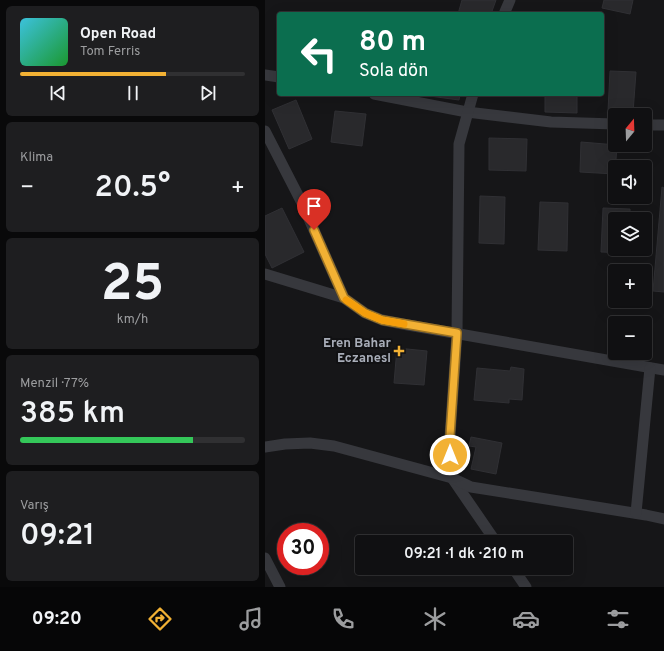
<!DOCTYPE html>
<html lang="tr">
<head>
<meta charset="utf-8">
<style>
	:root { --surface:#101012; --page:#1e1e20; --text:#f1f3f6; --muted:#9c9d9f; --line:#303032; --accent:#f2b134 }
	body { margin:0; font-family:Overpass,sans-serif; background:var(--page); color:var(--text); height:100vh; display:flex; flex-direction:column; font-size:15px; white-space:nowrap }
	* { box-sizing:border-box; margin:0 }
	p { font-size:13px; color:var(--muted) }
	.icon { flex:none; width:22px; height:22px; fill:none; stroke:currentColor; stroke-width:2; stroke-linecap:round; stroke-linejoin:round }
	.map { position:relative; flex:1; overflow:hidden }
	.sheet { display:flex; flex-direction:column; gap:6px; padding:6px; background:#09090a; width:265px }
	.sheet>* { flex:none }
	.banner { position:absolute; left:12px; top:12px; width:327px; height:84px; border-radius:4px; box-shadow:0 4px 16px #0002,0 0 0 1px var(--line); background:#0b6e4f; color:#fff; overflow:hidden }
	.needle { width:26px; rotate:19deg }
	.buttons { position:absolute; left:343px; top:108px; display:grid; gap:8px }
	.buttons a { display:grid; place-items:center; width:44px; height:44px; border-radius:4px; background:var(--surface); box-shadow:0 4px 16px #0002,0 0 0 1px var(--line); font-size:20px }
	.speed { position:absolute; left:12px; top:523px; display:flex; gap:8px; font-size:20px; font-weight:700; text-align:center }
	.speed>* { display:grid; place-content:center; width:52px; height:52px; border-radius:50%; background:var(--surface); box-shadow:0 4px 16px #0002,0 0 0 1px var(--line); line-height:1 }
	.speed .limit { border:6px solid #d22; background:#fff; color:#111 }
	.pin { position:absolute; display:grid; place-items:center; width:34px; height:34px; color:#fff; margin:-41px -17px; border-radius:50% 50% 50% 0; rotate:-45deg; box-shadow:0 0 4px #0007 }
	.pin .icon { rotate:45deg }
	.me { position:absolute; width:44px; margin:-22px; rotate:0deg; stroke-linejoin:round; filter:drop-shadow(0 0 3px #0008) }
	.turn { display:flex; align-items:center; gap:14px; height:84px; padding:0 16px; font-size:18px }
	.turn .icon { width:52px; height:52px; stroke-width:2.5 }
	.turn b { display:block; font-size:28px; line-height:34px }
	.big { font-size:30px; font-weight:600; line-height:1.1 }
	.sheet .tile { flex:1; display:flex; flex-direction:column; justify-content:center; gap:6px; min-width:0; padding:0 14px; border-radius:6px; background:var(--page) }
	.sheet .dial { align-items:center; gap:0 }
	.dial b { font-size:52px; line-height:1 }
	.song { display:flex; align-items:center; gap:12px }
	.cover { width:48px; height:48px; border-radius:6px; background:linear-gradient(135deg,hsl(190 70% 55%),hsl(130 70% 35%)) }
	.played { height:4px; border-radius:2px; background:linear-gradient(90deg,var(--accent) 65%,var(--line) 65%) }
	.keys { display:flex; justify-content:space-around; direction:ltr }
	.heat { display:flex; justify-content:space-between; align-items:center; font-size:22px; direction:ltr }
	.charge { height:6px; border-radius:3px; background:linear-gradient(90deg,#34c759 77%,var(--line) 0) }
	.trip { position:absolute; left:90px; top:535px; width:218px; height:40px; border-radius:4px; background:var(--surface); box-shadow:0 4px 16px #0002,0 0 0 1px var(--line); font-weight:600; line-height:40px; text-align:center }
	.tab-bar { display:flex; height:64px; justify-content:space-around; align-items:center; background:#060607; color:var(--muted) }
	.tab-bar .icon { width:28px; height:28px }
	.tab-bar .active { color:var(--accent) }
	.tab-bar b { font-size:18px; color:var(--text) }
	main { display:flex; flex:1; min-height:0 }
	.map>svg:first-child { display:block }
	.building { fill:#29292c; stroke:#303034 }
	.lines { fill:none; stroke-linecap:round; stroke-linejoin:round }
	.street { stroke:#37383d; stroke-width:11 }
	.route-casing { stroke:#9d7322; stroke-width:10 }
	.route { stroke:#f2b134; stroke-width:7 }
	.slow { stroke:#f59e0b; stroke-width:7 }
	.poi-dot { fill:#f2b134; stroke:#111113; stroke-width:1.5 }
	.labels { text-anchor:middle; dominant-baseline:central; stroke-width:4; stroke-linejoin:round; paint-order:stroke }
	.poi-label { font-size:13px; font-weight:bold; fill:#a8adb8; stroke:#111113; text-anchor:end }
</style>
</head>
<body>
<main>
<section class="sheet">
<div class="tile">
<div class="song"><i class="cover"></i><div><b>Open Road</b><p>Tom Ferris</p></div></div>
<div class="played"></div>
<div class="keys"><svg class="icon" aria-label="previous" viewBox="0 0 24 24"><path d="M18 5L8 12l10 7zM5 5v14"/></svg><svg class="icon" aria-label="pause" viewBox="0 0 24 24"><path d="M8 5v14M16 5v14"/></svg><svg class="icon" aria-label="next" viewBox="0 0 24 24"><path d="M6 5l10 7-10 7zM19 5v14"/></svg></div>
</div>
<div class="tile"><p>Klima</p>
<div class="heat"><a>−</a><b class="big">20.5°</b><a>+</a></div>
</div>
<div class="tile dial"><b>25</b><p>km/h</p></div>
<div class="tile"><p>Menzil · 77%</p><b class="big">385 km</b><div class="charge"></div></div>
<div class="tile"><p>Varış</p><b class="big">09:21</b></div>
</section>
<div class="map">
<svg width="399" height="587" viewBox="0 0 399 587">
	<rect width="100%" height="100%" fill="#161618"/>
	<!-- building -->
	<g class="building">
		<path d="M 197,0 L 231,0 L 226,14 L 193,14 Z"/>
		<path d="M 339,0 L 368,0 L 365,14 L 337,8 Z"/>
		<path d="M 345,71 L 371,72 L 368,113 L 343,111 Z"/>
		<path d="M 157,94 L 195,94 L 194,100 L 157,95 Z"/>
		<path d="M 280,94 L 312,94 L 312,113 L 280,112 Z"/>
		<path d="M 31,100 L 47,139 L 24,149 L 7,110 Z"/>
		<path d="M 70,111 L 101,114 L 97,146 L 66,142 Z"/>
		<path d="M 224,138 L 262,139 L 261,171 L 224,170 Z"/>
		<path d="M 316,142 L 352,145 L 350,174 L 315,172 Z"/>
		<path d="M 397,187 L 399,188 L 399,292 L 388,291 Z"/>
		<path d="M 215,196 L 240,197 L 239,244 L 214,243 Z"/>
		<path d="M 275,202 L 303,203 L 302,251 L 273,250 Z"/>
		<path d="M 17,208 L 39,252 L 7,268 L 0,254 L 0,216 Z"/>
		<path d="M 338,208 L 365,209 L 365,219 L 350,219 L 350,249 L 364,249 L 364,253 L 336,252 Z"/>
		<path d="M 132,348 L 162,351 L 159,385 L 129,383 Z"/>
		<path d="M 246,367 L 259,369 L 257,400 L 244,399 L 244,403 L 209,400 L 212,368 L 245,371 Z"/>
		<path d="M 206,437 L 237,443 L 231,474 L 206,469 L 211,447 L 204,446 Z"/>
	</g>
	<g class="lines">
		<!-- street -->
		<g class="street">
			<path d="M 239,14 L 245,0"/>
			<path d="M 0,75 L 14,77"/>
			<path d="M 109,94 L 202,112 L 286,122 L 350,124"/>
			<path d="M 208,94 L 194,144 L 192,333 L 185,436 L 185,455 L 187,478 L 231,542"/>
			<path d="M 380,125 L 399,125"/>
			<path d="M 0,131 L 37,203 L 79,298 L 100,313 L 117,320 L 143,325 L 399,370"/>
			<path d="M 0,274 L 79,298"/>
			<path d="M 0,447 L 20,444 L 45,443 L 69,446 L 187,478 L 206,487 L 381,515 L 399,519"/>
			<path d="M 371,513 L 385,368"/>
			<path d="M 0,558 L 15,587"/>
			<path d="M 248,568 L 261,587"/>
		</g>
	</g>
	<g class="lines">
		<!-- route casing -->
		<g class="route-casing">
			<path id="route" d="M 49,230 L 79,298 L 100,313 L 117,320 L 192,333 L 185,436 L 185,455"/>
		</g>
		<!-- route -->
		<use href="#route" class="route"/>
		<!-- slow -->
		<path class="slow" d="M 81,300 L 100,313 L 117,320 L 139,324"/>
	</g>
	<!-- markers -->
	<path class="poi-dot" d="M132 345h4v4h4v4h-4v4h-4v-4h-4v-4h4z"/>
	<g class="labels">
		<!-- poi labels -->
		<g class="poi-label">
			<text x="126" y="344">Eren Bahar<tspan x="126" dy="15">Eczanesi</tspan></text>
		</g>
	</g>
</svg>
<div class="buttons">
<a><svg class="needle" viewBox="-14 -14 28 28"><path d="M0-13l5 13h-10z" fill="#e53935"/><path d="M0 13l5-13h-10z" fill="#9c9d9f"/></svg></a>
<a><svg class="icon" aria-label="sound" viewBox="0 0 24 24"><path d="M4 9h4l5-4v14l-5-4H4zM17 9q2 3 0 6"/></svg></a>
<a><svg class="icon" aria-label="layers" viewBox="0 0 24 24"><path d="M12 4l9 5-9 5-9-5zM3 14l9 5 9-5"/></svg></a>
<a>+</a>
<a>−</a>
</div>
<div class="speed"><div class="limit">30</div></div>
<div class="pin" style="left:49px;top:230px;background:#d93025"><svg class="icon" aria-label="arrive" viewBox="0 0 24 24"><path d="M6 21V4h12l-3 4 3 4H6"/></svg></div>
<svg class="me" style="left:185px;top:455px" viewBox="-20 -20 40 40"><circle r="17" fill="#f2b134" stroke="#fff" stroke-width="3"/><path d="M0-11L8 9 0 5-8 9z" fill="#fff"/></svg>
<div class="trip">09:21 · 1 dk · 210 m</div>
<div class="banner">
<div class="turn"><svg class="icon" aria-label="left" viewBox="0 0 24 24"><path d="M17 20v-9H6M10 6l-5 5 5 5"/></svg><div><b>80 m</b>Sola dön</div></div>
</div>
</div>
</main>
<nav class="tab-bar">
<b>09:20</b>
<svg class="icon active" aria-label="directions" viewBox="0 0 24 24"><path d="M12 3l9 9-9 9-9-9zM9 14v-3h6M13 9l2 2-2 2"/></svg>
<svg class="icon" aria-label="music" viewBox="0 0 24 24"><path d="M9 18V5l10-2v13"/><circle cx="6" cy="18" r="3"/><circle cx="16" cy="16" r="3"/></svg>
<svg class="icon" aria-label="phone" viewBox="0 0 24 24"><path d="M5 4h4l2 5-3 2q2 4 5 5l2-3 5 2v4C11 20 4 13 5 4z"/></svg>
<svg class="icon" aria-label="climate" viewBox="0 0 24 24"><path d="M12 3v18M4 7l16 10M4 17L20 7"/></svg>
<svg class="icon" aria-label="car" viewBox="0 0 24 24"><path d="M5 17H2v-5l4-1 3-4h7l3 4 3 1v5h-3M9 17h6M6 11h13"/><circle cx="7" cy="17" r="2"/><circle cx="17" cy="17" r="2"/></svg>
<svg class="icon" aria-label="filters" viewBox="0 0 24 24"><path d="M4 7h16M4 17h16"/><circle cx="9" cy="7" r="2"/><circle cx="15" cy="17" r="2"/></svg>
</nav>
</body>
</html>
